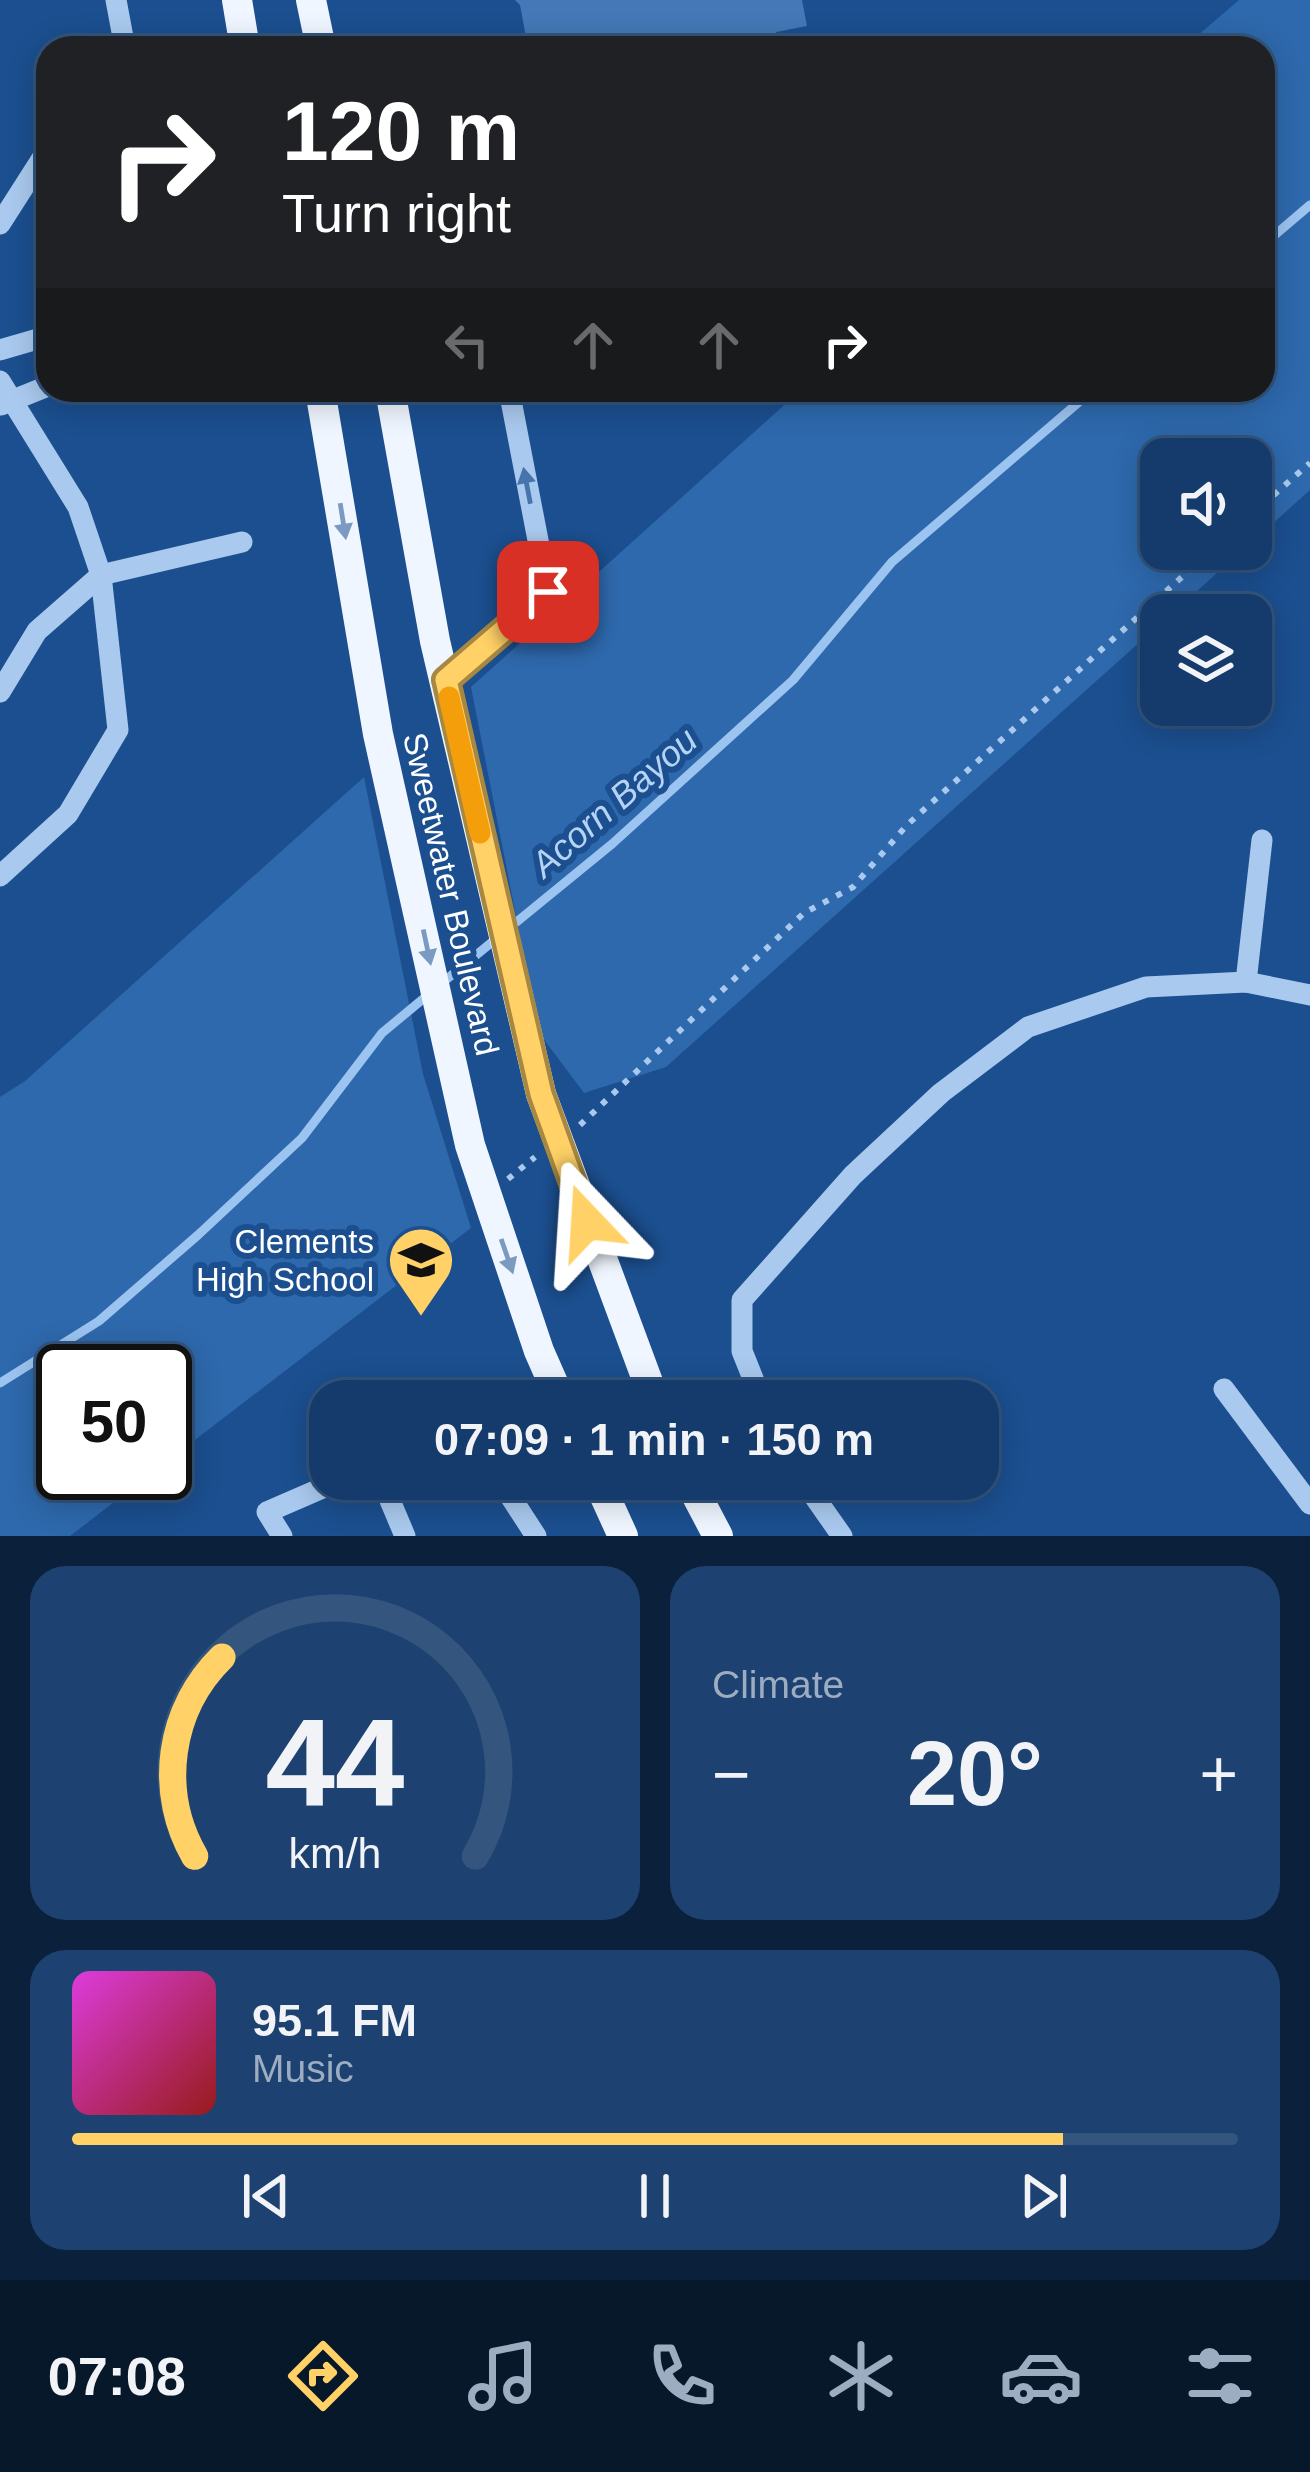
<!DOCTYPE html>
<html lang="en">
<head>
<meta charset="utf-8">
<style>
	:root { --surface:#143b6b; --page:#1d4271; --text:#f1f3f6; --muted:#9dadc1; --line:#33557e; --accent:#ffd166 }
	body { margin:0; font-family:Arial,sans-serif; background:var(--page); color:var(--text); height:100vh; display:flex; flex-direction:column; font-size:45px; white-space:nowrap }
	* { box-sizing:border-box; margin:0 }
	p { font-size:39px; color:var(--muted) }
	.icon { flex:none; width:66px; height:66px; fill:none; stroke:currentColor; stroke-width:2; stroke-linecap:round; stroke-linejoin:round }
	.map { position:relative; height:1536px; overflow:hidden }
	.sheet { display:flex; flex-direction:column; gap:30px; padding:30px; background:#0b203b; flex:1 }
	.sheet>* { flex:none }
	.hud { position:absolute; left:36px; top:36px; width:1239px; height:366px; border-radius:36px; box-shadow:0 6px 30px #0003,0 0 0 3px var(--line); background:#202124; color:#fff; overflow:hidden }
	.buttons { position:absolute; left:1140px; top:438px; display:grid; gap:24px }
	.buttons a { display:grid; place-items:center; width:132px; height:132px; border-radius:24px; background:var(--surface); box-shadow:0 6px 30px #0003,0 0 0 3px var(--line); font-size:60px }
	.speed { position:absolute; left:36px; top:1344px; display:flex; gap:24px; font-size:60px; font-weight:700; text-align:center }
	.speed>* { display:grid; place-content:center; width:156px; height:156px; border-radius:50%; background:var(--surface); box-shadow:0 6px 30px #0003,0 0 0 3px var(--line); line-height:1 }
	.speed .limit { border:6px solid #111; border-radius:18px; background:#fff; color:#111 }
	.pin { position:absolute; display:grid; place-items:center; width:102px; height:102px; color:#fff; margin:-51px; border-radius:24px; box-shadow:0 6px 18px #0006 }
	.me { position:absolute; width:132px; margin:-66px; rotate:340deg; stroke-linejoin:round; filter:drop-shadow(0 0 9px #0008) }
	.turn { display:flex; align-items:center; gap:42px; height:252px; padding:0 48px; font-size:54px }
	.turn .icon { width:156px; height:156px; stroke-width:2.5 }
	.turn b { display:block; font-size:84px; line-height:102px }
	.lanes { display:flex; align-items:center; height:114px; padding:0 48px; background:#0003; justify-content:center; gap:60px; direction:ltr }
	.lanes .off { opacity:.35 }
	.big { font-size:90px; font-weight:600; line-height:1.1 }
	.sheet .widget { flex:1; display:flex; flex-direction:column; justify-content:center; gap:18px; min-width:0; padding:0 42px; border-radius:36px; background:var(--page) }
	.sheet .dial { align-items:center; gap:0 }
	.dial svg { height:312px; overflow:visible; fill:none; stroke:var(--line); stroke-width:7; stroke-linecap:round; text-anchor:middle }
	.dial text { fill:var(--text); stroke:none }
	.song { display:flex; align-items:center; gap:36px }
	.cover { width:144px; height:144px; border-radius:18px; background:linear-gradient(135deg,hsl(300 70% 55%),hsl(0 70% 35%)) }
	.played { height:12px; border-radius:6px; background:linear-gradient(90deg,var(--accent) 85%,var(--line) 85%) }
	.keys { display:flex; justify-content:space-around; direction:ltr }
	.heat { display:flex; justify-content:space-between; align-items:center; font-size:66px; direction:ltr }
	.sheet .tiles { flex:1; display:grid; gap:30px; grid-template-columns:1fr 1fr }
	.widget:last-child { grid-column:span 2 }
	.trip { position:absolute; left:309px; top:1380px; width:690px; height:120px; border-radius:36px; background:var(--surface); box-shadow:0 6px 30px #0003,0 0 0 3px var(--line); font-weight:600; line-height:120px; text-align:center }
	.menu { display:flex; height:192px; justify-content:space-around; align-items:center; background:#08182b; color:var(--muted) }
	.menu .icon { width:84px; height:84px }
	.menu .active { color:var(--accent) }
	.menu b { font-size:54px; color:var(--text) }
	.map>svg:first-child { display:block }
	.green { fill:#2e69ad }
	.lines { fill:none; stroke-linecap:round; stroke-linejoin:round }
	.stream { stroke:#9cc4f0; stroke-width:9 }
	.building { fill:#4478b7 }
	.path { stroke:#a9c9ee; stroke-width:6; stroke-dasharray:6 9; stroke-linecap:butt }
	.minor { stroke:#a9c9ee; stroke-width:21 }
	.major { stroke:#f0f6ff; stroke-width:30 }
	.oneway { fill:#4674ac }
	.oneway2 { fill:#7b9ac1 }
	.route-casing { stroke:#a68842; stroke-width:30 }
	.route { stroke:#ffd166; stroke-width:21 }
	.slow { stroke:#f59e0b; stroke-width:21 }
	.labels { text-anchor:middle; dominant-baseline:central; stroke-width:12; stroke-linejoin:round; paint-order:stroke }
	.street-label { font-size:33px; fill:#fff; stroke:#1b4f8f }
	.poi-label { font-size:33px; fill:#fff; stroke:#1b4f8f; text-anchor:end }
	.water-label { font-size:36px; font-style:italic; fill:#b5d3f5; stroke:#1b4f8f }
</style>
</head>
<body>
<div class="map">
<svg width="1310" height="1536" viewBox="0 0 1310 1536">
	<rect width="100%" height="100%" fill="#1b4f8f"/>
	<!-- green -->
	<g class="green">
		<path d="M 1239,0 L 1310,0 L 1310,490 L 1251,543 L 1251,459 L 1161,459 L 1161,549 L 1244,549 L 1170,615 L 1161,615 L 1161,623 L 666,1067 L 584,1093 L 539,1033 L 471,687 L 801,390 L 1263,390 L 1263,48 L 1183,48 Z"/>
		<path d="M 364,777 L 423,1074 L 471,1228 L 165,1463 L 165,1371 L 63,1371 L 63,1473 L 152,1473 L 70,1536 L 0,1536 L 0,1097 L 25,1081 Z"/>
	</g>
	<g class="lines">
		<!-- stream -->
		<g class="stream">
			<path d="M 1263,245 L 1310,205"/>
			<path d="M 442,983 L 612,844 L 793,680 L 892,562 L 1093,390"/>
			<path d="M 0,1383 L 99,1321 L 198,1235 L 302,1138 L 382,1033 L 429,994"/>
		</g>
	</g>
	<!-- building -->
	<path class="building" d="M 515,0 L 802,0 L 807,26 L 776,32 L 778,48 L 528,48 L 520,5 Z"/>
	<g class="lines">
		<!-- path -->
		<g class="path">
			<path d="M 1251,515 L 1310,463"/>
			<path d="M 580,1125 L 804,913 L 853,887 L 907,825 L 1213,549"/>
			<path d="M 508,1179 L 535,1157"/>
		</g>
		<!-- minor -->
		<g class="minor">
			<path d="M 116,0 L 125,48"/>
			<path d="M 0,224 L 48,149"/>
			<path d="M 0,350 L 48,336"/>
			<path d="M 0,381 L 78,507 L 101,575 L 118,730 L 68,814 L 0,876"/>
			<path d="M 391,395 L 425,390"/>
			<path d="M 1,405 L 48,386"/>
			<path d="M 446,679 L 548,592 L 509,390"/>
			<path d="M 0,692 L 37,631 L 101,575 L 242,542"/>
			<path d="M 1246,982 L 1262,840"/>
			<path d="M 1224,1389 L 1310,1504"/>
			<path d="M 762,1401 L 742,1351 L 742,1300 L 853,1175 L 941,1093 L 1028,1027 L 1146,987 L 1246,982 L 1310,995"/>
			<path d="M 381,1479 L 405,1536"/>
			<path d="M 499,1479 L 536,1536"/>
			<path d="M 802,1479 L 842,1536"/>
			<path d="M 282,1536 L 267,1512 L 343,1479"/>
		</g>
		<!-- major -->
		<g class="major">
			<path d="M 237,0 L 245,48"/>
			<path d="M 311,0 L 321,48"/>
			<path d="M 320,390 L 378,734 L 470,1145 L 539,1351 L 561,1401"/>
			<path d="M 390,390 L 435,641 L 541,1094 L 655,1401"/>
			<path d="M 597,1479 L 623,1536"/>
			<path d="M 688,1479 L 718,1536"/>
		</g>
	</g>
	<!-- one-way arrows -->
	<defs><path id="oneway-solid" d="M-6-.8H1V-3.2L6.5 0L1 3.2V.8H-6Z" transform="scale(3)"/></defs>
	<use class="oneway" href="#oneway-solid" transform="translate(527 486) rotate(-101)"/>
	<g class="oneway2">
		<use href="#oneway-solid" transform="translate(343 521) rotate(81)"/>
		<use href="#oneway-solid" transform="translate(427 947) rotate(78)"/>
		<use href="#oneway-solid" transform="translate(507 1256) rotate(71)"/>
	</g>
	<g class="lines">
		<!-- route casing -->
		<g class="route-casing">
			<path id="route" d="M 548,592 L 446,680 L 541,1094 L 587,1222"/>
		</g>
		<!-- route -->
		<use href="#route" class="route"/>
		<!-- slow -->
		<path class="slow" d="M 449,697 L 480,833"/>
	</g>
	<!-- icons -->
	<defs>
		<g id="school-pin" transform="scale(3.45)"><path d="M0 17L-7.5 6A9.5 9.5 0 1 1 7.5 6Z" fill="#ffd166" stroke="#1b4f8f"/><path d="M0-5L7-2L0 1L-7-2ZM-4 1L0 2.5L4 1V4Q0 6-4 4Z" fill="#111"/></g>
	</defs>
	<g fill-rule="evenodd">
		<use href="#school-pin" x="421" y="1260"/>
	</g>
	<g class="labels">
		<!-- street labels -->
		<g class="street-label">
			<text transform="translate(451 894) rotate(77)">Sweetwater Boulevard</text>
		</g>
		<!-- poi labels -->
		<g class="poi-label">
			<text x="374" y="1241">Clements<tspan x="374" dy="38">High School</tspan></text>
		</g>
		<!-- water labels -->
		<g class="water-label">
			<text transform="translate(614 802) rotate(-41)">Acorn Bayou</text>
		</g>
	</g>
</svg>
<div class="buttons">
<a><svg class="icon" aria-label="sound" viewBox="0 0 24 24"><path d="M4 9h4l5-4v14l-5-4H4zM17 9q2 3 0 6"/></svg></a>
<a><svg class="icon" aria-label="layers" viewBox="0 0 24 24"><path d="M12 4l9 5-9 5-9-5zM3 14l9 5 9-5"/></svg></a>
</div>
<div class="speed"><div class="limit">50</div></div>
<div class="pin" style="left:548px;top:592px;background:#d93025"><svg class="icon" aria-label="arrive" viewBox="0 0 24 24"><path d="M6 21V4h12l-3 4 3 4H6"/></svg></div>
<svg class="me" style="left:587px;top:1222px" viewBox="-20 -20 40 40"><path d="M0-17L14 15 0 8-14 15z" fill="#ffd166" stroke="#fff" stroke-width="4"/></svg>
<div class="trip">07:09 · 1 min · 150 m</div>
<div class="hud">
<div class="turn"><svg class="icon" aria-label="right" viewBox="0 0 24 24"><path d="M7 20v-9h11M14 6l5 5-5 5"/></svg><div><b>120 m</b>Turn right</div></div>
<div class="lanes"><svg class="icon off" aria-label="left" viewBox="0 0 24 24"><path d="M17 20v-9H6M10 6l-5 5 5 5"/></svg><svg class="icon off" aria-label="ahead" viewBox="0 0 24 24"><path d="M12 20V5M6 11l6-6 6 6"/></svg><svg class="icon off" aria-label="ahead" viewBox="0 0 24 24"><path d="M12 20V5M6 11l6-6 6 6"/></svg><svg class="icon" aria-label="right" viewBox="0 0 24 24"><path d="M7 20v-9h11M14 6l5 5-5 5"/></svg></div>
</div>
</div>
<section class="sheet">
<div class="tiles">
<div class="widget dial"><svg viewBox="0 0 100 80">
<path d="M14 69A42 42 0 1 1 86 69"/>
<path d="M14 69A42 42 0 0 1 21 18" stroke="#ffd166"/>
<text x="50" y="56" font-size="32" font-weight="700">44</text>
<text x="50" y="72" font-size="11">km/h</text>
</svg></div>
<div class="widget"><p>Climate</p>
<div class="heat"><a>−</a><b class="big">20°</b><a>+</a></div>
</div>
<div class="widget">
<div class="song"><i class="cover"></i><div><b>95.1 FM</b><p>Music</p></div></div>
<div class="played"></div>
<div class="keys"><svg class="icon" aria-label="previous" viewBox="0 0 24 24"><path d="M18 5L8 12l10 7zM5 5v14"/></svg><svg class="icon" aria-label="pause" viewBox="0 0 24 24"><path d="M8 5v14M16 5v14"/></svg><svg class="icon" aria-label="next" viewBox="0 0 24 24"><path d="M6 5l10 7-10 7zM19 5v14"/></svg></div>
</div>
</div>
</section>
<nav class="menu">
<b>07:08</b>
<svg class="icon active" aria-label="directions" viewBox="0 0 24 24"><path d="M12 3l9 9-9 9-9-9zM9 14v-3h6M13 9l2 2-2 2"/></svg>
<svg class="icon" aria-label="music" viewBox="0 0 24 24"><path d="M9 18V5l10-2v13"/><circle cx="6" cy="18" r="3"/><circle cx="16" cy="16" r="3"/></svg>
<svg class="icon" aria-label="phone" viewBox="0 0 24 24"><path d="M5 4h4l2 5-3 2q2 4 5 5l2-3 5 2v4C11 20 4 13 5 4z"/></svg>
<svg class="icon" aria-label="climate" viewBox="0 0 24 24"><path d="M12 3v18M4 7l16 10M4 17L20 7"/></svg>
<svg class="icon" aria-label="car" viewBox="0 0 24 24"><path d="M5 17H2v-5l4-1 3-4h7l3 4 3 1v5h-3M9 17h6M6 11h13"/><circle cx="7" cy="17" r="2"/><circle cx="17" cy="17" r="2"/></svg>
<svg class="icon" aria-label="filters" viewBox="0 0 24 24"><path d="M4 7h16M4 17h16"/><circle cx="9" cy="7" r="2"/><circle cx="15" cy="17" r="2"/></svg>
</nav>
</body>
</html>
